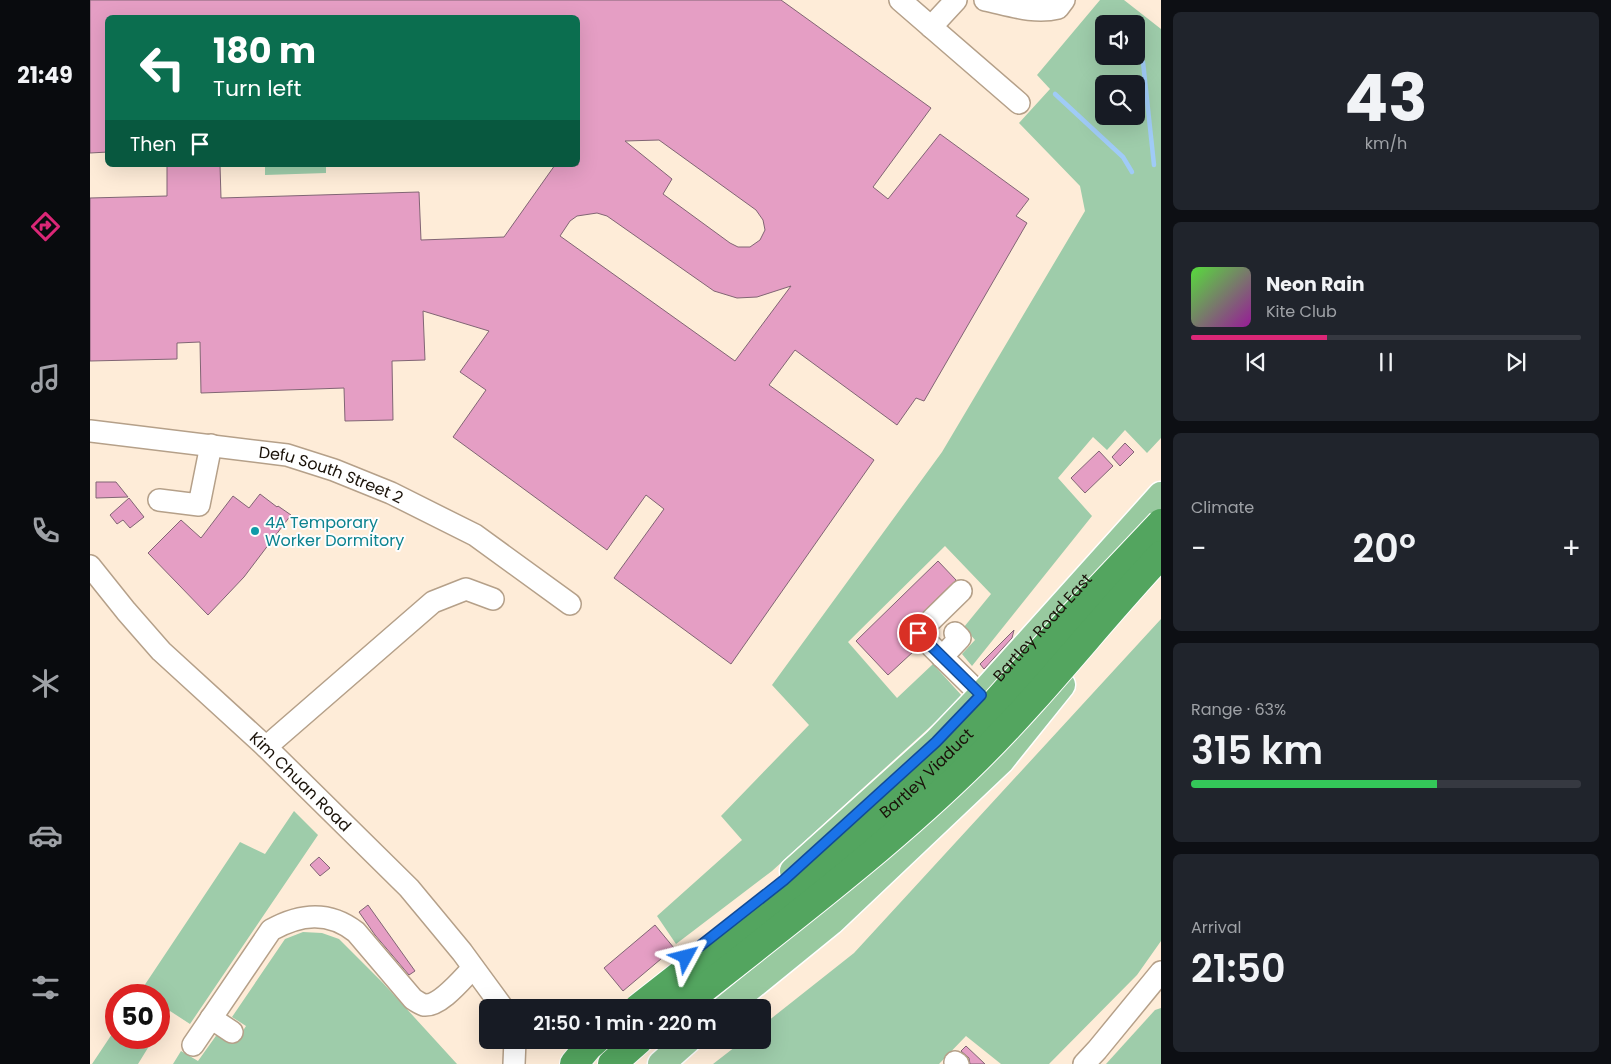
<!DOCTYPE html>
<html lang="en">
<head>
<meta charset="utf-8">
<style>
	:root { --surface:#171b24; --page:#20242c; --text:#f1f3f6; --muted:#9ea1a6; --line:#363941; --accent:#db2777 }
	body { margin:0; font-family:Poppins,sans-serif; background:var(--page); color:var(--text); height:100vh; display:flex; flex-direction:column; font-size:19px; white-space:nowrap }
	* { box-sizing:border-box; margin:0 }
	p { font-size:16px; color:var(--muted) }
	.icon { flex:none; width:28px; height:28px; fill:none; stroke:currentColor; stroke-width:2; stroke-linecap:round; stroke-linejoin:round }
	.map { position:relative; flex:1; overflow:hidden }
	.drawer { display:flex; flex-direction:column; gap:12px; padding:12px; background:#0d0f14; width:450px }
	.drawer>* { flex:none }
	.top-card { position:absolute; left:15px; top:15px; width:475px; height:152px; border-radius:8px; box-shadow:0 5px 20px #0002; background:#0b6e4f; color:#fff; overflow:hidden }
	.controls { position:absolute; left:1005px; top:15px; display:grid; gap:10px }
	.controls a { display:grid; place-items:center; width:50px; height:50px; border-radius:8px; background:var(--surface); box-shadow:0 5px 20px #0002; font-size:25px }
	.speed { position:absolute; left:15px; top:984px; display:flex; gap:10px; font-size:25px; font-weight:700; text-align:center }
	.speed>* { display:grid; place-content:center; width:65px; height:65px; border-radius:50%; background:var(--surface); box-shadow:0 5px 20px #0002; line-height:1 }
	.speed .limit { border:8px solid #d22; background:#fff; color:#111 }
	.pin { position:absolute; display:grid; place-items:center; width:42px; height:42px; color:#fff; margin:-21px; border:2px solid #fff; border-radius:50%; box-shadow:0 1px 5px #0007 }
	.me { position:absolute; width:55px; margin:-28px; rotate:52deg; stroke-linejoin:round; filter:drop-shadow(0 0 4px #0008) }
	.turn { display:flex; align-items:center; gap:18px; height:105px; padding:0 25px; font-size:22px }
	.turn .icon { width:65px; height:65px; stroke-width:2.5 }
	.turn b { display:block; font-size:35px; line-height:42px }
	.then { display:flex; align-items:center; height:48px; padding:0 25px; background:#0003; gap:10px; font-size:19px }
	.big { font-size:38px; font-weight:600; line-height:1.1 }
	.drawer .widget { flex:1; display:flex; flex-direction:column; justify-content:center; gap:8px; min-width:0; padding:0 18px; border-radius:8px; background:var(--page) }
	.drawer .dial { align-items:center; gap:0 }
	.dial b { font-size:65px; line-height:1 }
	.song { display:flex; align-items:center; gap:15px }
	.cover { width:60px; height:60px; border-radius:8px; background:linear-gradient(135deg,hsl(110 70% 55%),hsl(300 70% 35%)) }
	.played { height:5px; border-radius:2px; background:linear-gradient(90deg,var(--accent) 35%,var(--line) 35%) }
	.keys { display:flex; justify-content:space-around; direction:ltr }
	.heat { display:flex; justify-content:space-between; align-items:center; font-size:28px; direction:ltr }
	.charge { height:8px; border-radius:4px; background:linear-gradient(90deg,#34c759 63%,var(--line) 0) }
	.trip { position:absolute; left:389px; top:999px; width:292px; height:50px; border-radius:8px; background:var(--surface); box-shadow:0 5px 20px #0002; font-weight:600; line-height:50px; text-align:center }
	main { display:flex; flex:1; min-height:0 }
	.tab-bar { display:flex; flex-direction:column; width:90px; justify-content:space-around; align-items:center; background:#090b0e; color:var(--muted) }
	.tab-bar .icon { width:35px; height:35px }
	.tab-bar .current { color:var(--accent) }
	.tab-bar b { font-size:22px; color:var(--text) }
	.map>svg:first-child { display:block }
	.green { fill:#9eccaa; fill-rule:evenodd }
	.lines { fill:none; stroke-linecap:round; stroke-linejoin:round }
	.stream { stroke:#a0cbf7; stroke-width:4.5 }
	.building { fill:#e59ec4; stroke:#816574; fill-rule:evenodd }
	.minor-casing { stroke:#b5a089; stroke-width:24 }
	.major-casing { stroke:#fff; stroke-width:29 }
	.highway-casing { stroke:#fff; stroke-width:30 }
	.minor { stroke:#fff; stroke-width:21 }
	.major { stroke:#98c99f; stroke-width:26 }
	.highway { stroke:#53a55f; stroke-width:28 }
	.highway-bridge-casing { stroke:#fff; stroke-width:30; stroke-linecap:butt }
	.highway-bridge { stroke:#53a55f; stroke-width:28 }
	.route-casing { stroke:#114b97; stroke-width:12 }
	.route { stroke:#1a73e8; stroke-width:9 }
	.culture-dot { fill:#0f9aa8; stroke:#fdfdfd; stroke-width:2 }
	.labels { text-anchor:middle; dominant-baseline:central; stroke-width:4; stroke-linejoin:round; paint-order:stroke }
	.street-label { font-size:16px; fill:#1a1209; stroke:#fdfdfd }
	.culture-label { font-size:16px; fill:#0d838f; stroke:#fdfdfd; text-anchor:start }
</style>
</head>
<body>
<main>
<nav class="tab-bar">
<b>21:49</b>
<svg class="icon current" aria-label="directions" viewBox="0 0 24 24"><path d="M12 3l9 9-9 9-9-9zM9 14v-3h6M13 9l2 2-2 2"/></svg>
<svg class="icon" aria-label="music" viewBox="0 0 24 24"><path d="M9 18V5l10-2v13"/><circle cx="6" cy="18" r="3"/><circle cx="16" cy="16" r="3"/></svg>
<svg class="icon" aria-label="phone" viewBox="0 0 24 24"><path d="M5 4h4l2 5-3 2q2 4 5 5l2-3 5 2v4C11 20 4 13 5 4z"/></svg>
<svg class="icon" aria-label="climate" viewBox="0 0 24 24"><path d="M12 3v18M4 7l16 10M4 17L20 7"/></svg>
<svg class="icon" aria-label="car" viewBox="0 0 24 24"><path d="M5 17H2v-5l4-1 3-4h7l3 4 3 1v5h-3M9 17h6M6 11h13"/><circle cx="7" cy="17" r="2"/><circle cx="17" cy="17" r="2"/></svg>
<svg class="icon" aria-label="filters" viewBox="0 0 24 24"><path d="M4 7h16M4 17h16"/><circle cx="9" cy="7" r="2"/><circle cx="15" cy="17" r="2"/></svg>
</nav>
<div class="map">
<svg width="1071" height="1064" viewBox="0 0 1071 1064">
	<rect width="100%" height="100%" fill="#feecd8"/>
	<!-- green -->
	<g class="green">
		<path d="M 1010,0 L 1034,0 L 1071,29 L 1071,438 L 1057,453 L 1035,430 L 1017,450 L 1003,437 L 968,478 L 1002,516 L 882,666 L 872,654 L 885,640 L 874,627 L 901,594 L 855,546 L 758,642 L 807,698 L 843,664 L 873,697 L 682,871 L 586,944 L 567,916 L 652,840 L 631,816 L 719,725 L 682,685 L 852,452 L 995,211 L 990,186 L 929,123 L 960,89 L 947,75 ZM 1014,24 L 1046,24 L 1046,56 L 1014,56 ZM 1014,84 L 1046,84 L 1046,116 L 1014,116 Z"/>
		<path d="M 175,165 L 236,165 L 236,173 L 175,175 Z"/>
		<path d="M 1071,619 L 1071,941 L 1047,975 L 959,1064 L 911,1064 L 876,1036 L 849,1064 L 623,1064 L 654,1040 L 672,1040 L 673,1025 L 764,953 Z"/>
		<path d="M 204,811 L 228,835 L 100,1024 L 80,1011 L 69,1029 L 69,995 L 48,995 L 150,842 L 175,854 Z"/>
		<path d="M 213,932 L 232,933 L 249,939 L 293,983 L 367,1064 L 83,1064 L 91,1051 L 108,1061 L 128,1033 L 145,1043 L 156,1026 L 142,1017 L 195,939 Z"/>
		<path d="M 1071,1008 L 1071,1064 L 1016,1064 L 1065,1010 Z"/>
		<path d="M 26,1028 L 26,1038 L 64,1038 L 48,1064 L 2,1064 Z"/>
	</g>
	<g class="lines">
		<!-- stream -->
		<g class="stream">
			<path d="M 1053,62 L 1064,165"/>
			<path d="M 965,94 L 1033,157 L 1042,172"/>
		</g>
	</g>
	<!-- building -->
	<g class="building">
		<path d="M 0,0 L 691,0 L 841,108 L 783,187 L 798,199 L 850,134 L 939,199 L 926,216 L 937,223 L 834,401 L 826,398 L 807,425 L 705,350 L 679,385 L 784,460 L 641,664 L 524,578 L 574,509 L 556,495 L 517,550 L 363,437 L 396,390 L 370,372 L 399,331 L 333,311 L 335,360 L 302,361 L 303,420 L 255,421 L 254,388 L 111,393 L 110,342 L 87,343 L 87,359 L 0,361 L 0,198 L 77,196 L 77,165 L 130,165 L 131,198 L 329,192 L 331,240 L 414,237 L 465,165 L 488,165 L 488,18 L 18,18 L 18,152 L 0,153 ZM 569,140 L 666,210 L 673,220 L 675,230 L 670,240 L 660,247 L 648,247 L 640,243 L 573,194 L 582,179 L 535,141 ZM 507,213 L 517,216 L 624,291 L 647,298 L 667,297 L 701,286 L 645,361 L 470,236 L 480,221 L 487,216 Z"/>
		<path d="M 1035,443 L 1044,452 L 1030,466 L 1022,457 Z"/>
		<path d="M 1009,451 L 1023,466 L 995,493 L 981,478 Z"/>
		<path d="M 6,482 L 26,482 L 38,497 L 6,498 Z"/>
		<path d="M 170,494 L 187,507 L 188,506 L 201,515 L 154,577 L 118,615 L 58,553 L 91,520 L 111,538 L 143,496 L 159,508 Z"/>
		<path d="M 39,498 L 54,517 L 40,528 L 33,520 L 27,524 L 20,515 Z"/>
		<path d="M 848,561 L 866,580 L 809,636 L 824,651 L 798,675 L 766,641 Z"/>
		<path d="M 924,630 L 922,638 L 894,669 L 890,664 Z"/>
		<path d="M 229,857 L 240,868 L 230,876 L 220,865 Z"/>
		<path d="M 278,905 L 325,971 L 319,975 L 285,935 L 269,912 Z"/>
		<path d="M 565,925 L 584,948 L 533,991 L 514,968 Z"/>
		<path d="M 876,1046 L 895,1064 L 880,1064 L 879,1058 L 871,1051 Z"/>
	</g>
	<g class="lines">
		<!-- minor casing -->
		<g class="minor-casing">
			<g id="minor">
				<path d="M 810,0 L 929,103"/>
				<path d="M 895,0 C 919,5 944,14 968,8 L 974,0"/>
				<path d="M 841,27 L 866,0"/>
				<path id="s1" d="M 0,431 L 197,455 L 244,470 L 301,493 L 385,535 L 480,604"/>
				<path d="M 69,500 L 109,505 L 121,445"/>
				<path id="s2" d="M 0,566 L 36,611 L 71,651 L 176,747 L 319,888 L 372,952 L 413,1008"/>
				<path d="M 871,591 L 828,633 L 891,695"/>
				<path d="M 852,657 L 870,638 L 865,633"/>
				<path d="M 176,747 L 343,602 L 376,589 L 403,599"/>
				<path d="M 121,1018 L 142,1032"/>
				<path d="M 103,1045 L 181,930 C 210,914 238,910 266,932 L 323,999 C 326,1001 331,1004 334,1005 C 350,1007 373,978 383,968"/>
				<path d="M 865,1062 L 868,1064"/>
				<path d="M 424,1064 L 425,1040"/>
				<path d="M 994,1064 L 1007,1050 L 1071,972"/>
			</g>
		</g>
		<!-- major casing -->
		<g class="major-casing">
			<g id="major">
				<path id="s3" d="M 703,871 L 846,742 L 891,695 L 1071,495"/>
				<path d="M 635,1008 L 741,922 L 911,761 L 972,685"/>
				<path d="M 571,1064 L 598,1040"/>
			</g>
		</g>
		<!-- highway casing -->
		<g class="highway-casing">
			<g id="highway">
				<path d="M 484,1064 L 498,1047 L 506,1040"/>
				<path d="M 522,1064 L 549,1040"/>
			</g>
		</g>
		<!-- minor -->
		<use href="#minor" class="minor"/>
		<!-- major -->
		<use href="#major" class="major"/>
		<!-- highway -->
		<use href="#highway" class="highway"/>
		<!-- highway-bridge casing -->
		<g class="highway-bridge-casing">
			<g id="highway-bridge">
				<path id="s4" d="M 548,1008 L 700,889 L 814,796 L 879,732 L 983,616 L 1071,523"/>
				<path d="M 589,1008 C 691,927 796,849 888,758 C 953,694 1009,621 1071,555"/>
			</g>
		</g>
		<!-- highway-bridge -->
		<use href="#highway-bridge" class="highway-bridge"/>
	</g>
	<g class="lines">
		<!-- route casing -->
		<g class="route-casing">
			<path id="route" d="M 596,957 L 694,880 L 846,742 L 891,695 L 828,633"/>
		</g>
		<!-- route -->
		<use href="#route" class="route"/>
	</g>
	<!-- markers -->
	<circle class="culture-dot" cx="165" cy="531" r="5"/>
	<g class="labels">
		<!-- street labels -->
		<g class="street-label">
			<text stroke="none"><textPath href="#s1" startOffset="246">Defu South Street 2</textPath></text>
			<text stroke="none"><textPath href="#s3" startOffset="349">Bartley Road East</textPath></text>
			<text stroke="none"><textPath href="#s4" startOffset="372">Bartley Viaduct</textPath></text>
			<text stroke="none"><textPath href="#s2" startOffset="302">Kim Chuan Road</textPath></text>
		</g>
		<!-- culture labels -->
		<g class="culture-label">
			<text x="175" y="522">4A Temporary<tspan x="175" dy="18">Worker Dormitory</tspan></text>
		</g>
	</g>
</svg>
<div class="controls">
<a><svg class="icon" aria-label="sound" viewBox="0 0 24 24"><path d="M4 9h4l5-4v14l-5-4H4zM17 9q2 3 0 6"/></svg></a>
<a><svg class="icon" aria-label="search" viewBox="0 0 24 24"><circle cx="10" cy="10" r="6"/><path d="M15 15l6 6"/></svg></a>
</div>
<div class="speed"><div class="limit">50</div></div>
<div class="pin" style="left:828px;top:633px;background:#d93025"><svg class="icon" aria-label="arrive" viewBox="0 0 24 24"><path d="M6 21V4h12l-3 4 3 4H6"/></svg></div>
<svg class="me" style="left:596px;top:957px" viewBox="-20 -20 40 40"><path d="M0-17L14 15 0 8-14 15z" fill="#1a73e8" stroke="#fff" stroke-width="4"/></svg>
<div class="trip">21:50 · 1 min · 220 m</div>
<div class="top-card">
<div class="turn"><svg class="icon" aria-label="left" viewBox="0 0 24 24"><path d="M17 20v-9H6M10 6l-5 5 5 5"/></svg><div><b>180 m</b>Turn left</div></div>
<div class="then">Then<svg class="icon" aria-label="arrive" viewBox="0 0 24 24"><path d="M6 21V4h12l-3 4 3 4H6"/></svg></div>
</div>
</div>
<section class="drawer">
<div class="widget dial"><b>43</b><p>km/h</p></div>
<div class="widget">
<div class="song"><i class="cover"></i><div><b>Neon Rain</b><p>Kite Club</p></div></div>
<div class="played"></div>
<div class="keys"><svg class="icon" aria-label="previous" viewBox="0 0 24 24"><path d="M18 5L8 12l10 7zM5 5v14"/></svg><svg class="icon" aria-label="pause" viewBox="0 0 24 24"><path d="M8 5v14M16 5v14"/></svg><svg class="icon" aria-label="next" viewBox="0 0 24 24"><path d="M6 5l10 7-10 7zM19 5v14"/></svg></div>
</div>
<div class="widget"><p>Climate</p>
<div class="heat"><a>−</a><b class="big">20°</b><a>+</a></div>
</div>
<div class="widget"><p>Range · 63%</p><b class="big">315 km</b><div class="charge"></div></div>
<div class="widget"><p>Arrival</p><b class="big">21:50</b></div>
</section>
</main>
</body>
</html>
